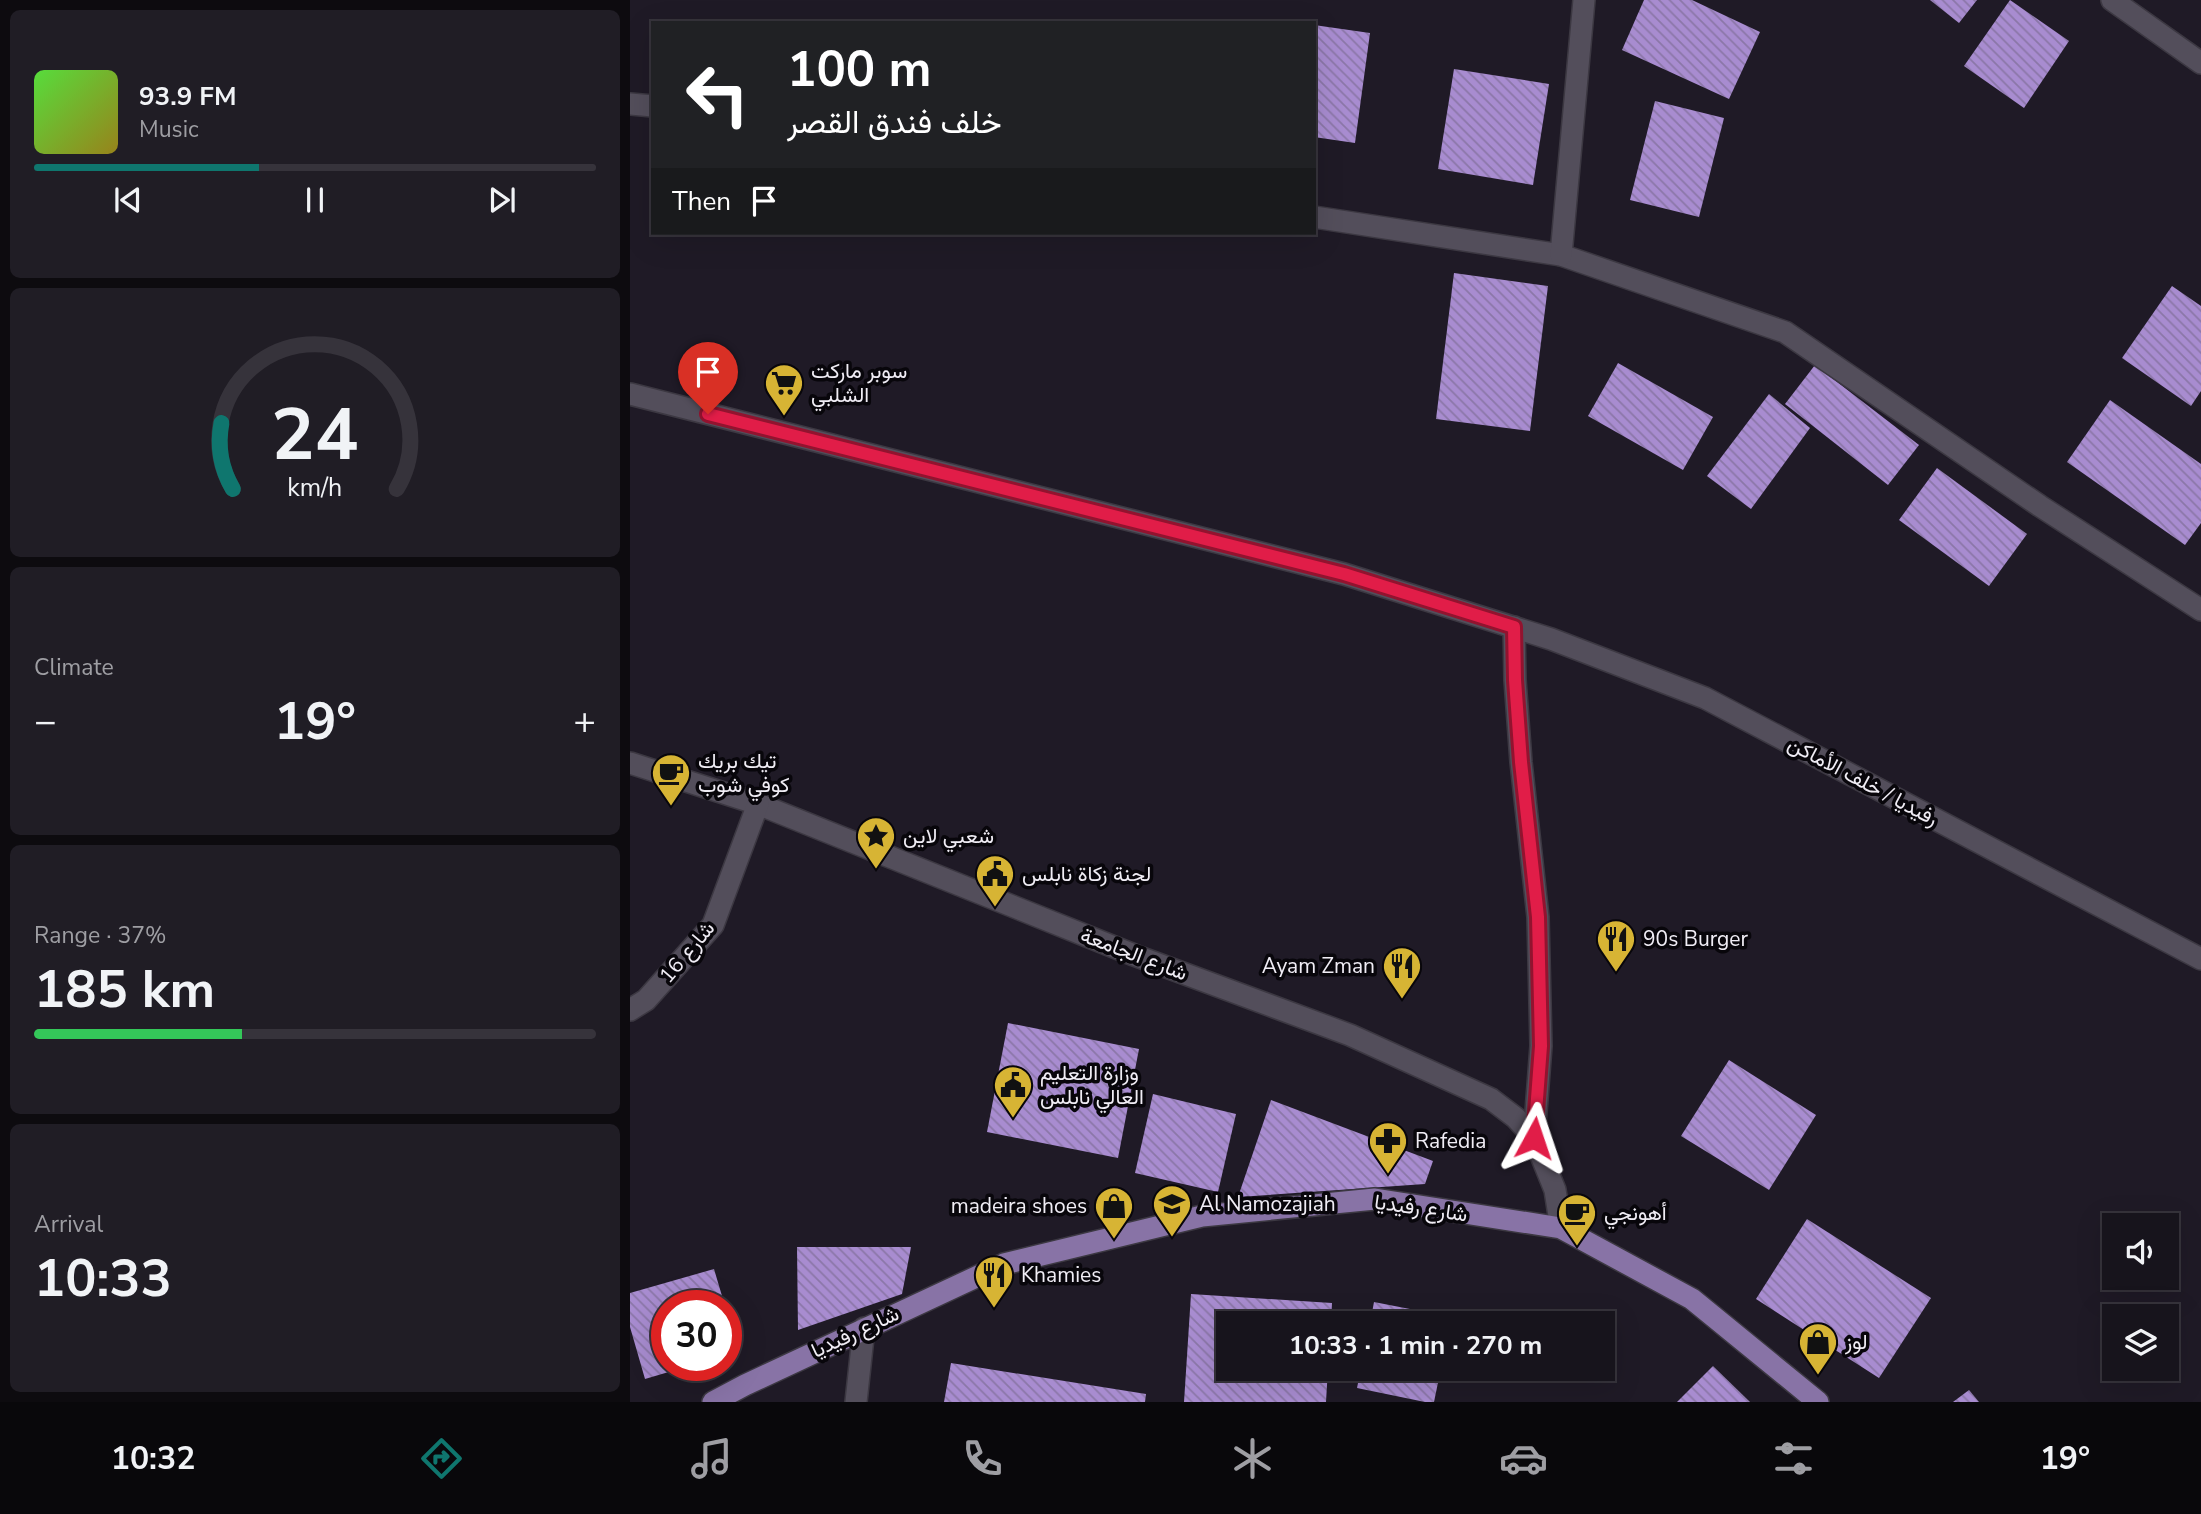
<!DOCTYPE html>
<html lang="en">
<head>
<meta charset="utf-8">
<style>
	:root { --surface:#17141c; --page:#201d25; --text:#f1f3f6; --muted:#9e9ea3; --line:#36333b; --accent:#0f766e }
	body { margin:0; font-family:"Nunito Sans",Vazirmatn,sans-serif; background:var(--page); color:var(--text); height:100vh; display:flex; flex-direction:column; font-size:26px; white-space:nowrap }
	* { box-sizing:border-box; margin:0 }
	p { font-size:23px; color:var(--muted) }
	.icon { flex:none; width:38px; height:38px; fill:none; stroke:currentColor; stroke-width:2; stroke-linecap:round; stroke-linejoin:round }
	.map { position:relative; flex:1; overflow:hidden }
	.details { display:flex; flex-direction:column; gap:10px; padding:10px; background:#0d0b0f; width:630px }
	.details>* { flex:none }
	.guide { position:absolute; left:21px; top:21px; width:665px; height:214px; border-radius:0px; box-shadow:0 7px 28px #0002,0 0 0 2px var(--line); background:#202124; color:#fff; overflow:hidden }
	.fabs { position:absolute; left:1472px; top:1213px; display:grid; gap:14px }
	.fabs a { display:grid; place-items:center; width:77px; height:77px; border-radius:0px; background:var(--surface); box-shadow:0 7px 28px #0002,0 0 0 2px var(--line); font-size:35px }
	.speed { position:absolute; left:21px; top:1290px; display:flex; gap:14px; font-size:35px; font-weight:700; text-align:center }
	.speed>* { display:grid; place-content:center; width:91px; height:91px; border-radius:50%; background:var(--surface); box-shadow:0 7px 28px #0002,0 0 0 2px var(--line); line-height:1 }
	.speed .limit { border:10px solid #d22; background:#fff; color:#111 }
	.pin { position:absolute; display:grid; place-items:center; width:60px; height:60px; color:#fff; margin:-72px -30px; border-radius:50% 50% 50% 0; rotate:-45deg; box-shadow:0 0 7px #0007 }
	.pin .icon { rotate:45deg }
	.me { position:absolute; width:77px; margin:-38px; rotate:5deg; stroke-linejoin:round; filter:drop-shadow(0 0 5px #0008) }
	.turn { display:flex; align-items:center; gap:24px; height:147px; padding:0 21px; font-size:32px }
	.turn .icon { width:91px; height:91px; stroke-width:2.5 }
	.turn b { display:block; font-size:49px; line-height:60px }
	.then { display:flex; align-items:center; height:66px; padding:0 21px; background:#0003; gap:14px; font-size:26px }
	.big { font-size:52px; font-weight:700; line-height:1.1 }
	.details .tile { flex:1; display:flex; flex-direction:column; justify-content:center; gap:10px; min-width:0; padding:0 24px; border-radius:10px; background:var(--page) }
	.details .dial { align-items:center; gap:0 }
	.dial svg { height:182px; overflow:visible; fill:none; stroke:var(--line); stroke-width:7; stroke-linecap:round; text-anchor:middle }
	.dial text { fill:var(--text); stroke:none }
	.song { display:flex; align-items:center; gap:21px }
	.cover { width:84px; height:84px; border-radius:10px; background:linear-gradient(135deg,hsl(110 70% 55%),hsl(50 70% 35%)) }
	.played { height:7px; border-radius:4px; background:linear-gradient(90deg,var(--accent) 40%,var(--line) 40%) }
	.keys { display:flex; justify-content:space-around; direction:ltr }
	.heat { display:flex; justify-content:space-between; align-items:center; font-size:38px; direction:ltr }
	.charge { height:10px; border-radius:5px; background:linear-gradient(90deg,#34c759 37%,var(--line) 0) }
	.trip { position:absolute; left:586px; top:1311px; width:399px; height:70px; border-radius:0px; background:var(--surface); box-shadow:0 7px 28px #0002,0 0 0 2px var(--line); font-weight:700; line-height:70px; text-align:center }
	.tabs { display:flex; height:112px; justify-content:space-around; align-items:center; background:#09080b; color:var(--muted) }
	.tabs .icon { width:49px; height:49px }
	.tabs .active { color:var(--accent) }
	.tabs b { font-size:32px; color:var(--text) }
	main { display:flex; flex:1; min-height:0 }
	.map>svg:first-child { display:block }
	.building { fill:url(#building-back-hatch) }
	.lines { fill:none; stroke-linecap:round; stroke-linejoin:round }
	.minor-casing { stroke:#3c3842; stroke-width:24 }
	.major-casing { stroke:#3c3842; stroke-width:24 }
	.minor { stroke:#534e5b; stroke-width:21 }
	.major { stroke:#8873a6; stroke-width:21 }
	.route-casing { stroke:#92132f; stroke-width:18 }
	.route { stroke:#e11d48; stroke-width:12 }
	.labels { text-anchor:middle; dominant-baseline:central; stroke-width:7; stroke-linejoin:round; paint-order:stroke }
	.poi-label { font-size:21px; fill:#f0edf5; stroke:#08060b; text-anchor:start }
	.street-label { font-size:21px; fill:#f0edf5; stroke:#08060b }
</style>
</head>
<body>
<main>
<section class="details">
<div class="tile">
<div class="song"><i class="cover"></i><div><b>93.9 FM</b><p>Music</p></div></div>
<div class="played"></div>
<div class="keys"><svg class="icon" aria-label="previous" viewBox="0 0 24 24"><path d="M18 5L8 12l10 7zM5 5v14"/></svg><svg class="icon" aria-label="pause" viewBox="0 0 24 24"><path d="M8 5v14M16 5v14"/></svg><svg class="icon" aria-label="next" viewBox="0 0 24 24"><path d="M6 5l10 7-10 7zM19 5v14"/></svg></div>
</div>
<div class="tile dial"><svg viewBox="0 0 100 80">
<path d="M14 69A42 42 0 1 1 86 69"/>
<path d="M14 69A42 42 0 0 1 9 40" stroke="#0f766e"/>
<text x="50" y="56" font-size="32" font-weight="700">24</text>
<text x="50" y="72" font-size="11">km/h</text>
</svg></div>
<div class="tile"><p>Climate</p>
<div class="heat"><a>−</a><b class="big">19°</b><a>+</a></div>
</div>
<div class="tile"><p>Range · 37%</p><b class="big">185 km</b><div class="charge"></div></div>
<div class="tile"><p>Arrival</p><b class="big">10:33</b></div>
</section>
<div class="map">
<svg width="1571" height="1402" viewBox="0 0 1571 1402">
	<defs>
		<pattern id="building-back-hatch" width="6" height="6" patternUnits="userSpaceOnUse" patternTransform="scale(1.75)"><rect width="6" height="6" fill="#a88cd0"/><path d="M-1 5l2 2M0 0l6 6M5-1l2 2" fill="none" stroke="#8b77a8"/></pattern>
	</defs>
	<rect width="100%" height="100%" fill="#1f1a26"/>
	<!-- building -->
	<g class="building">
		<path d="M 1014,0 L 1062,0 L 1130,32 L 1099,99 L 992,50 Z"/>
		<path d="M 1300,0 L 1347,0 L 1329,23 Z"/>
		<path d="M 1380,0 L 1439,41 L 1394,108 L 1334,66 Z"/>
		<path d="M 639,19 L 656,21 L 656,23 L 639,23 Z"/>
		<path d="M 684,25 L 740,33 L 725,143 L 684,137 Z"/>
		<path d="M 824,69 L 919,84 L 903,185 L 808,169 Z"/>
		<path d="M 1025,101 L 1094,118 L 1069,217 L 1000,200 Z"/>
		<path d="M 824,273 L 918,286 L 900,431 L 806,419 Z"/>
		<path d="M 1542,286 L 1571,306 L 1571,391 L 1561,406 L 1492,358 Z"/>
		<path d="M 988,363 L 1083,417 L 1053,470 L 958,416 Z"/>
		<path d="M 1185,365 L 1289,445 L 1258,485 L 1155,404 Z"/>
		<path d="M 1139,394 L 1180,428 L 1121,509 L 1077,476 Z"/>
		<path d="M 1480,400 L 1571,464 L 1571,523 L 1555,545 L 1437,462 Z"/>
		<path d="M 1307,468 L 1397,534 L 1359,586 L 1269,520 Z"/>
		<path d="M 378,1023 L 509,1049 L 488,1158 L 357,1132 Z"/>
		<path d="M 1099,1060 L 1186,1115 L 1139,1190 L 1051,1136 Z"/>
		<path d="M 523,1094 L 606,1114 L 588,1192 L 505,1173 Z"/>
		<path d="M 641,1100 L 803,1161 L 795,1184 L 608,1197 Z"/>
		<path d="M 1177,1219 L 1301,1298 L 1249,1378 L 1126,1299 Z"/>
		<path d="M 167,1247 L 281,1247 L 272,1294 L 168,1330 Z"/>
		<path d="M 84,1269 L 95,1306 L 37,1306 L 37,1365 L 59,1366 L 15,1379 L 0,1327 L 0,1293 Z"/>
		<path d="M 561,1294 L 702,1303 L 701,1323 L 598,1323 L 598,1368 L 698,1368 L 696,1402 L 554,1402 Z"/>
		<path d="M 744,1302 L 821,1317 L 820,1323 L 740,1323 Z"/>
		<path d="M 96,1312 L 109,1351 L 96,1355 Z"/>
		<path d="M 321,1363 L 516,1394 L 515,1402 L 314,1402 Z"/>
		<path d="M 1083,1366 L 1120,1402 L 1047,1402 Z"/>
		<path d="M 731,1368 L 811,1368 L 804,1402 L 795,1402 L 727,1388 Z"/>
		<path d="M 1339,1390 L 1349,1402 L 1323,1402 Z"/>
	</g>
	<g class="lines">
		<!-- minor casing -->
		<g class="minor-casing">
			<g id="minor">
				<path d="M 1482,0 L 1571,63"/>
				<path d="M 0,104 L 23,106"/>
				<path d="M 684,217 L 931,255 L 1155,332 L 1410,506 L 1571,610"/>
				<path d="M 931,255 L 954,0"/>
				<path d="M 0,394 L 714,574 L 921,639 L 1075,698 L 1571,959"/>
				<path d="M 884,627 L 885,680 L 891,762 L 908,917 L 911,1046 L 904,1138"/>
				<path d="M 0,763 L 128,804 L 504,955 L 720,1035 L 861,1099 L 886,1118 L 904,1138 L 925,1190 L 931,1228"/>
				<path d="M 0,1010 L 16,1000 L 83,925 L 128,804"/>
				<path d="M 226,1402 L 234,1328"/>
			</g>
		</g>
		<!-- major casing -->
		<g class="major-casing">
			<path id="major" d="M 83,1402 L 115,1385 L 374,1264 L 572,1216 L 745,1199 L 931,1228 L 1062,1299 L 1188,1402"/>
		</g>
		<!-- minor -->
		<use href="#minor" class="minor"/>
		<!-- major -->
		<use href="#major" class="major"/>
	</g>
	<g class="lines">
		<!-- route casing -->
		<g class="route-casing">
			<path id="route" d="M 78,414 L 714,574 L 884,627 L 885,680 L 891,762 L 908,917 L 911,1046 L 904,1138"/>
		</g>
		<!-- route -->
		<use href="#route" class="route"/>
	</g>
	<!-- icons -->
	<defs>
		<g id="supermarket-pin" transform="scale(2.0125)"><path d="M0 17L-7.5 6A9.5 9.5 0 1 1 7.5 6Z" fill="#d7b434" stroke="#08060b"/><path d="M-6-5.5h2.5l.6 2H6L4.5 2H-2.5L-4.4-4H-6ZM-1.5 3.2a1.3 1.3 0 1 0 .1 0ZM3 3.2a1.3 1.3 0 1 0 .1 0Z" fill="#111"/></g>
		<g id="cafe-pin" transform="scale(2.0125)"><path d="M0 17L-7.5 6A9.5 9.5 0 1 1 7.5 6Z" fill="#d7b434" stroke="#08060b"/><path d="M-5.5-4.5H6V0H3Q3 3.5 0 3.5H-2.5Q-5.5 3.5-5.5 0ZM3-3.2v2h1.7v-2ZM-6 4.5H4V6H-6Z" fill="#111"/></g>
		<g id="sight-pin" transform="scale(2.0125)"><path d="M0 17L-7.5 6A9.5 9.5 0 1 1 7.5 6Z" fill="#d7b434" stroke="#08060b"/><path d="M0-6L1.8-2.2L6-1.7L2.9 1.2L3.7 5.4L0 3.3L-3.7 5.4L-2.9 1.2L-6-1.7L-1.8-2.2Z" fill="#111"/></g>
		<g id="civic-pin" transform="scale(2.0125)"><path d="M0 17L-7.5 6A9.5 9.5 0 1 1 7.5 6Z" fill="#d7b434" stroke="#08060b"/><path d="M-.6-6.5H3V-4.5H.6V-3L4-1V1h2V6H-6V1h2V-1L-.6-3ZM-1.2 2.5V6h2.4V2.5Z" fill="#111"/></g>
		<g id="restaurant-pin" transform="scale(2.0125)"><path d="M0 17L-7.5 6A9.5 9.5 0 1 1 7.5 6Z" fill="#d7b434" stroke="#08060b"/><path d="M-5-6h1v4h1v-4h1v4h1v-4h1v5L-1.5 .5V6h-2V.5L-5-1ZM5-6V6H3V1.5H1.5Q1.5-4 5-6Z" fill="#111"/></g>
		<g id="pharmacy-pin" transform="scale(2.0125)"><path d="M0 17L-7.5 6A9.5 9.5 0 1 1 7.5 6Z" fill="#d7b434" stroke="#08060b"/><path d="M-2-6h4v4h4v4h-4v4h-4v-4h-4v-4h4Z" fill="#111"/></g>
		<g id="school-pin" transform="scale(2.0125)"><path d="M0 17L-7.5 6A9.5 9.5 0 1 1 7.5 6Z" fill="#d7b434" stroke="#08060b"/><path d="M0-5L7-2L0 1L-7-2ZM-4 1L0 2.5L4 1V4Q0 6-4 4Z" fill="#111"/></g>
		<g id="shop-pin" transform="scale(2.0125)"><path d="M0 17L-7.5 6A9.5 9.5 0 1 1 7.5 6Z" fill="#d7b434" stroke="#08060b"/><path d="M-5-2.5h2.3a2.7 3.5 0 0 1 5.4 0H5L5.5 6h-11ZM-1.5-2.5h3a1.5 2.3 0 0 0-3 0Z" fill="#111"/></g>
	</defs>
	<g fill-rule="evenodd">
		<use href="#supermarket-pin" x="154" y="383"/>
		<use href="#cafe-pin" x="41" y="773"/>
		<use href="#sight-pin" x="246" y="836"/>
		<use href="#civic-pin" x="365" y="874"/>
		<use href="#restaurant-pin" x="986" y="939"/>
		<use href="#restaurant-pin" x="772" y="966"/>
		<use href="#civic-pin" x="383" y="1085"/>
		<use href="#pharmacy-pin" x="758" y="1141"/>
		<use href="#school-pin" x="542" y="1204"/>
		<use href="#shop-pin" x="484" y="1206"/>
		<use href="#cafe-pin" x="947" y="1213"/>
		<use href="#restaurant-pin" x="364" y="1275"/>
		<use href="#shop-pin" x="1188" y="1342"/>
	</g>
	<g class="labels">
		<!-- poi labels -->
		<g class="poi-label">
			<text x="181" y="371">سوبر ماركت<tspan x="181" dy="24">الشلبي</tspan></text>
			<text x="68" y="761">تيك بريك<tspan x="68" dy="24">كوفي شوب</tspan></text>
			<text x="273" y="836">شعبي لاين</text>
			<text x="392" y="874">لجنة زكاة نابلس</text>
			<text x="1013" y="939">90s Burger</text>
			<text x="745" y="966" text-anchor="end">Ayam Zman</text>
			<text x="410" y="1073">وزارة التعليم<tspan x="410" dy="24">العالي نابلس</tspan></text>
			<text x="785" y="1141">Rafedia</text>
			<text x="569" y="1204">Al Namozajiah</text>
			<text x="457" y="1206" text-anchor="end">madeira shoes</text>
			<text x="974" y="1213">أهونجي</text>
			<text x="391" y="1275">Khamies</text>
			<text x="1215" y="1342">لوز</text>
		</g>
		<!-- street labels -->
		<g class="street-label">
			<text transform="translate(1233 781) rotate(28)">رفيديا / خلف الأماكن</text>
			<text transform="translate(57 952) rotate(-50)">شارع 16</text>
			<text transform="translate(504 954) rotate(21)">شارع الجامعة</text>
			<text transform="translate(791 1208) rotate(8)">شارع رفيديا</text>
			<text transform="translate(225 1332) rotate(-25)">شارع رفيديا</text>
		</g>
	</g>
</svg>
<div class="fabs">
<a><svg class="icon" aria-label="sound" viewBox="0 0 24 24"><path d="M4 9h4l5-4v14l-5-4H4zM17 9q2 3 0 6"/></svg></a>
<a><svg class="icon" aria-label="layers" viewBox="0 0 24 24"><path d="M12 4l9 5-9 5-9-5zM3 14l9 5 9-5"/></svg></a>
</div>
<div class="speed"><div class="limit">30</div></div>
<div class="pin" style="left:78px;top:414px;background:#d93025"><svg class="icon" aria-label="arrive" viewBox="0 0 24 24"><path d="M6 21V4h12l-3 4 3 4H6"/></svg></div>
<svg class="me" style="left:904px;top:1138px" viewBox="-20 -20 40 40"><path d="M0-17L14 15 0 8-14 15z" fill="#e11d48" stroke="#fff" stroke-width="4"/></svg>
<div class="trip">10:33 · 1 min · 270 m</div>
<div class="guide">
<div class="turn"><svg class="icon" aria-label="left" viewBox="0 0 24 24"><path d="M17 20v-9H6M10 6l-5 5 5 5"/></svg><div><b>100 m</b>خلف فندق القصر</div></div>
<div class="then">Then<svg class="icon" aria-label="arrive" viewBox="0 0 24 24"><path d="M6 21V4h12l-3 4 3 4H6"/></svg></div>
</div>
</div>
</main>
<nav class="tabs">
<b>10:32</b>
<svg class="icon active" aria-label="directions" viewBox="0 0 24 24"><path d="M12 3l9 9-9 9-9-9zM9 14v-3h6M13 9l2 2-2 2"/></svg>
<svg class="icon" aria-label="music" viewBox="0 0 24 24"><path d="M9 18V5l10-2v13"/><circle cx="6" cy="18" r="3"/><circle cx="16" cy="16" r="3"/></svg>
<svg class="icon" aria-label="phone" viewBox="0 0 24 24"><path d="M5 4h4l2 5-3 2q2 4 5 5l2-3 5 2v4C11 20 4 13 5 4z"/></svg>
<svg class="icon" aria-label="climate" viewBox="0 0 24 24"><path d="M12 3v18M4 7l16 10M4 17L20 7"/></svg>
<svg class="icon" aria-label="car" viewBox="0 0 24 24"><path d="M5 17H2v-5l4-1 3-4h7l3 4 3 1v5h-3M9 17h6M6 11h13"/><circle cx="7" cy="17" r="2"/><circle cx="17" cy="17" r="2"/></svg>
<svg class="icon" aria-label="filters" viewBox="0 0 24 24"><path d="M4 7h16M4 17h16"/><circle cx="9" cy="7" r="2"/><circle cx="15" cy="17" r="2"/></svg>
<b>19°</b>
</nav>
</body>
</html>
